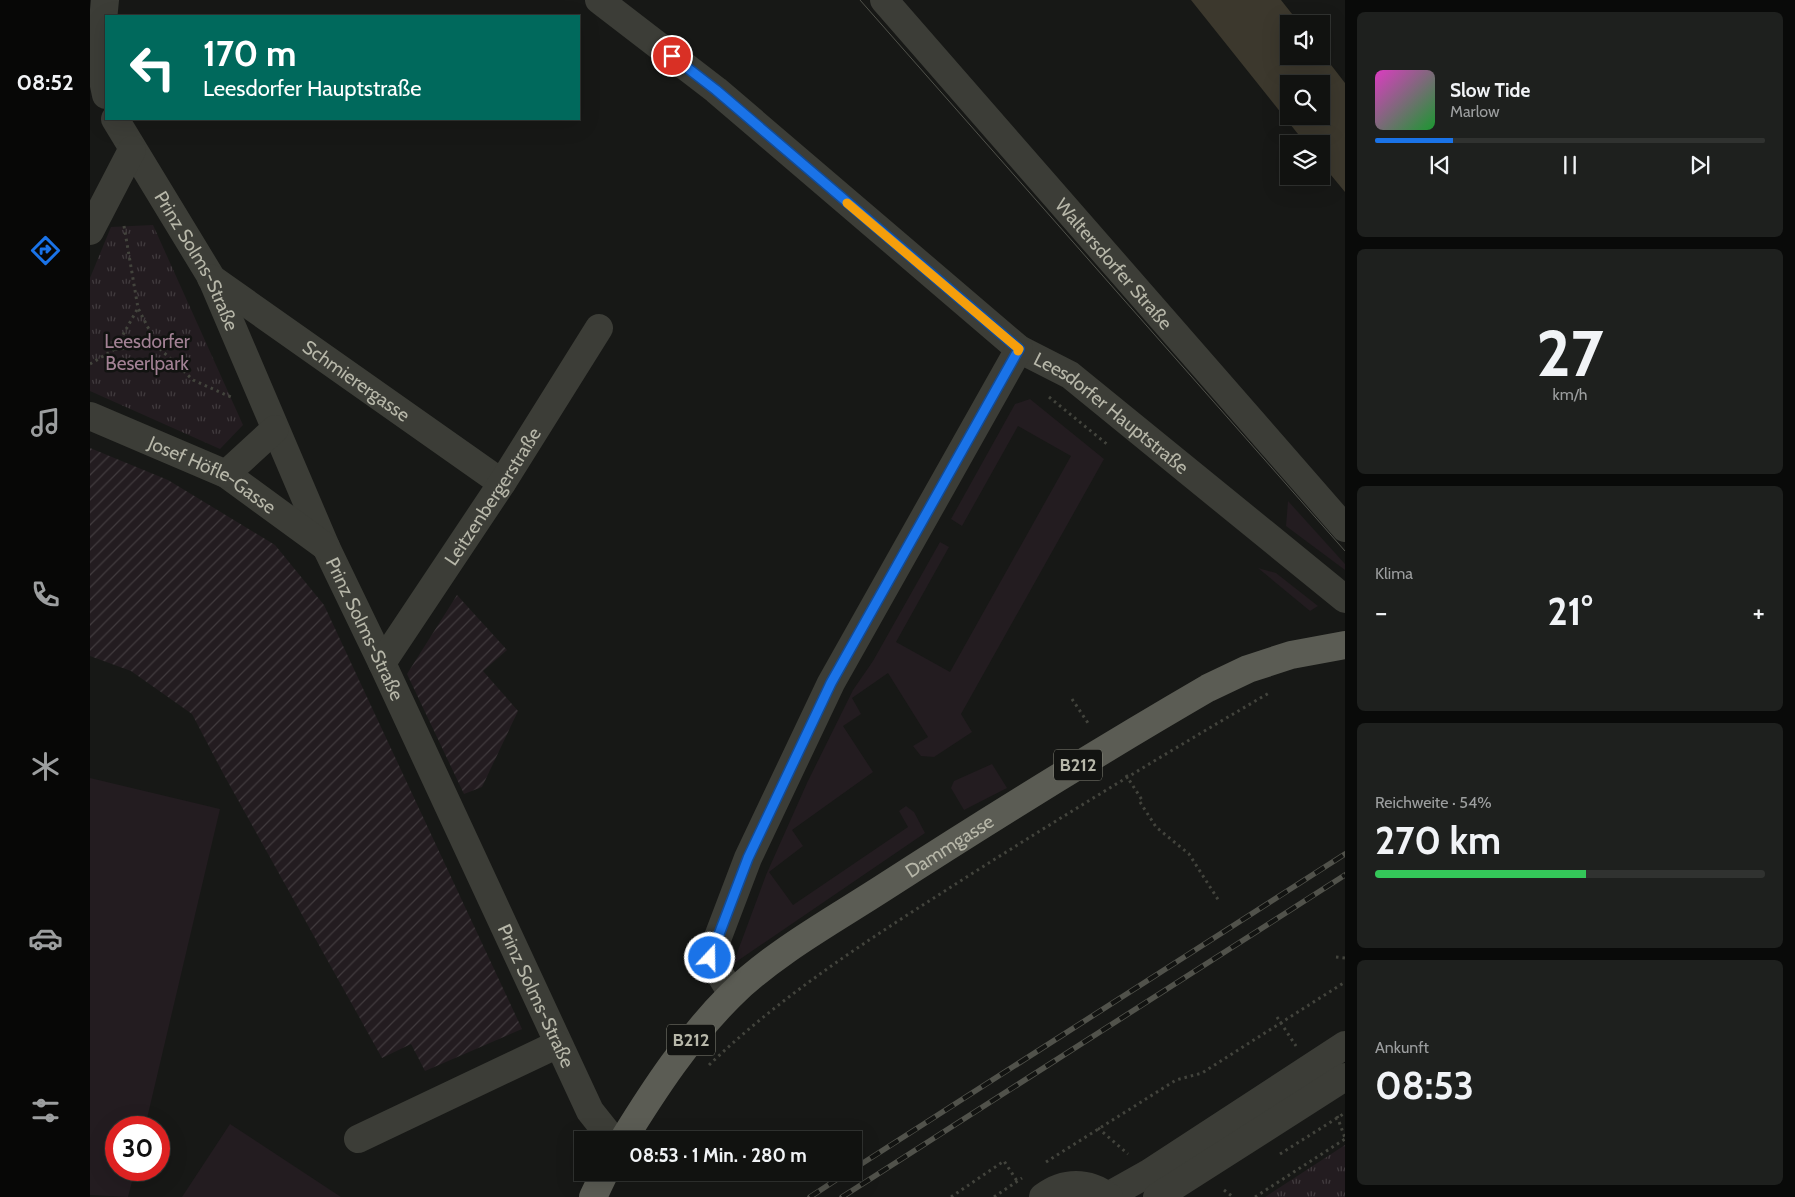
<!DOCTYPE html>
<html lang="de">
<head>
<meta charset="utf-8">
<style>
	:root { --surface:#111210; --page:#1e201e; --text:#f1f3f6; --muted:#9c9e9f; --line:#303230; --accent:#1a73e8 }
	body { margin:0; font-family:Cabin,sans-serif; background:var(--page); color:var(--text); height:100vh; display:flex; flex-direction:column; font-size:19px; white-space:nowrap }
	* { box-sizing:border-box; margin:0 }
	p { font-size:16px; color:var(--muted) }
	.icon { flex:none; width:28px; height:28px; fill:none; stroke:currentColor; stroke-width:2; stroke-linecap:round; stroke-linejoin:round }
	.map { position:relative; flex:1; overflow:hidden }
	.drawer { display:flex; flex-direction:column; gap:12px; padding:12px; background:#090a09; width:450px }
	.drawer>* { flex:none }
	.banner { position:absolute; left:15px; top:15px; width:475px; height:105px; border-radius:0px; box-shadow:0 5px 20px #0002,0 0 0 1px var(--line); background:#00695c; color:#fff; overflow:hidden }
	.tools { position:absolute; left:1190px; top:15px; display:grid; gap:10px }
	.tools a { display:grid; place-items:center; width:50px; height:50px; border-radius:0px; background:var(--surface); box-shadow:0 5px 20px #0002,0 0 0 1px var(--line); font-size:25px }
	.speed { position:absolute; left:15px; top:1116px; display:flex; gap:10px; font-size:25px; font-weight:700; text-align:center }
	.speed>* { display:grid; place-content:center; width:65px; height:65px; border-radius:50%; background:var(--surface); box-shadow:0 5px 20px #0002,0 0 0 1px var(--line); line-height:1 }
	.speed .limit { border:8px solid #d22; background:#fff; color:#111 }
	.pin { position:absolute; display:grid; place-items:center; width:42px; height:42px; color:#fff; margin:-21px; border:2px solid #fff; border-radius:50%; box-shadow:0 1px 5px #0007 }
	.me { position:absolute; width:55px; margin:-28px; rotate:21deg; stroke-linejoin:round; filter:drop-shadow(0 0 4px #0008) }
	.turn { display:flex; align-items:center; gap:18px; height:105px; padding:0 15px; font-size:22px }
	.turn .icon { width:65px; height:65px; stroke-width:2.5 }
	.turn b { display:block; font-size:35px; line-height:42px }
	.big { font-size:38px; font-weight:700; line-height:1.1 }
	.drawer .card { flex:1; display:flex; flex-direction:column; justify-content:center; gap:8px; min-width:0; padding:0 18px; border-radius:8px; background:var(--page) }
	.drawer .dial { align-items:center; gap:0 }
	.dial b { font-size:65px; line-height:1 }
	.song { display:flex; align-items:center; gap:15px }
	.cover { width:60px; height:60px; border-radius:8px; background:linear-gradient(135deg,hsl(310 70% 55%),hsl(130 70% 35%)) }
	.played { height:5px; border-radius:2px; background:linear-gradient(90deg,var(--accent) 20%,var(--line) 20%) }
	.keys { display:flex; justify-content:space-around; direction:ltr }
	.heat { display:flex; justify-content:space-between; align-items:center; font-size:28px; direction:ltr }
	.charge { height:8px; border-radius:4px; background:linear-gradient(90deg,#34c759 54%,var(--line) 0) }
	.trip { position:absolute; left:484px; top:1131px; width:288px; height:50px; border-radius:0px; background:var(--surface); box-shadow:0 5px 20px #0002,0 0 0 1px var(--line); font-weight:700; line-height:50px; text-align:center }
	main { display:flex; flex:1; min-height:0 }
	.dock { display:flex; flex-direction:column; width:90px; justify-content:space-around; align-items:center; background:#070706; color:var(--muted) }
	.dock .icon { width:35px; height:35px }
	.dock .current { color:var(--accent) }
	.dock b { font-size:22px; color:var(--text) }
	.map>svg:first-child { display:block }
	.grass { fill:#231c20 }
	.park { fill:url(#park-tufts) }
	.garden { fill:url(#garden-furrows) }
	.water { fill:#3c382d; fill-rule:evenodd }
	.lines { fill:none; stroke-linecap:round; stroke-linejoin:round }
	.path { stroke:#43443d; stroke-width:3; stroke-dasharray:2.5 4; stroke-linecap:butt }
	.minor { stroke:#3c3d37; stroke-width:28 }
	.major { stroke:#5b5c54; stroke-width:28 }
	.tram { stroke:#51524b; stroke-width:1 }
	.rail-casing { stroke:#51524b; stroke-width:5.5 }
	.rail { stroke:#121311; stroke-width:4; stroke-dasharray:11; stroke-linecap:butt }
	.route-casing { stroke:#114b97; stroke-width:12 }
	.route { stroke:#1a73e8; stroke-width:9 }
	.slow { stroke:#f59e0b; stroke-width:9 }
	.labels { text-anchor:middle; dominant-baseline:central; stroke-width:5; stroke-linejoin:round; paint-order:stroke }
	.shield { fill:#121311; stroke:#86867b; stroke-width:1 }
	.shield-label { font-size:18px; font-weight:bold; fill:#b7b7a9 }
	.street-label { font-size:19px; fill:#b7b7a9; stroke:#121311 }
	.park-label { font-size:19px; fill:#a28194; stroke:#121311 }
</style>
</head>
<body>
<main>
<nav class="dock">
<b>08:52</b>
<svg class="icon current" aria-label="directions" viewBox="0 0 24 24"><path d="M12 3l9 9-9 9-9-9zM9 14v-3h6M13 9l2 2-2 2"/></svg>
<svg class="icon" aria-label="music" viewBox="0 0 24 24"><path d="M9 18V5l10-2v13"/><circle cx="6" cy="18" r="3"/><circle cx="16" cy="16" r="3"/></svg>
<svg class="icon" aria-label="phone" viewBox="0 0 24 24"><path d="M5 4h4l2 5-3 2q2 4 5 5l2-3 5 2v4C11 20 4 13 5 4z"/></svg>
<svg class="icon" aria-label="climate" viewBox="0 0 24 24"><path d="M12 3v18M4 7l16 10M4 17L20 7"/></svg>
<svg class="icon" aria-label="car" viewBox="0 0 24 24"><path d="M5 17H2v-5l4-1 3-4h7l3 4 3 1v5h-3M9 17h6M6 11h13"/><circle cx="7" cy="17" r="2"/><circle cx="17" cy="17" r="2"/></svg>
<svg class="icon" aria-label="filters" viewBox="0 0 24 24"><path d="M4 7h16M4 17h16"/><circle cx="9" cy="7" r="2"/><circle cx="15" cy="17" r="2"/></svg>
</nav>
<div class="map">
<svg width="1255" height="1197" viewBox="0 0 1255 1197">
	<defs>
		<pattern id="park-tufts" width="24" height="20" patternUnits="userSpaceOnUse" patternTransform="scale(1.25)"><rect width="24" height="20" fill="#231c20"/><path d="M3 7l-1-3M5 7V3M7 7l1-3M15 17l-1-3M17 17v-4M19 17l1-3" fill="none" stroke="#413b3e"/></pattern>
		<pattern id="garden-furrows" width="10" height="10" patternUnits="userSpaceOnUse" patternTransform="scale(1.25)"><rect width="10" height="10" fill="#231c20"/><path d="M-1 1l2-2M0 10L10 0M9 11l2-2" fill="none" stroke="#413b3e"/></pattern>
	</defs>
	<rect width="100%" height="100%" fill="#171816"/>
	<!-- grass -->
	<g class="grass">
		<path d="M 940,399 L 1014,459 L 871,714 L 882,732 L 844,757 L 831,756 L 823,746 L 838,737 L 798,673 L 762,698 L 771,714 L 753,726 L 783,772 L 702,830 L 713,846 L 679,872 L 703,905 L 818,827 L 809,811 L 816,806 L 824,812 L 835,833 L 643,964 L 676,875 L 717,783 L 763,690 L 783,661 L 850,542 L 859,547 L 806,642 L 860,672 L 981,456 L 928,426 L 872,526 L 861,519 L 925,404 Z"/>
		<path d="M 1198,501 L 1255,564 L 1255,570 L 1196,526 Z"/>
		<path d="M 1168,568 L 1186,573 L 1228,606 L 1220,611 Z"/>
		<path d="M 902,764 L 917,788 L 874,810 L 861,788 L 864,781 Z"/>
		<path d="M 0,778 L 130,809 L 55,1127 L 26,1128 L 26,1170 L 45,1170 L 38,1197 L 0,1195 Z"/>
		<path d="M 140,1124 L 251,1197 L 92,1197 Z"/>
	</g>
	<!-- park -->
	<g class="park">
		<path d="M 63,225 L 153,425 L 130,449 L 0,391 L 0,278 L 21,227 Z"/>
		<path d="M 1255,1145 L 1255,1197 L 1175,1197 Z"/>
	</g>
	<!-- garden -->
	<g class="garden">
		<path d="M 0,448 L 78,480 L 185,545 L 234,605 L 432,1029 L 335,1071 L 321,1044 L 292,1058 L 134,775 L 102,714 L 41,671 L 0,656 Z"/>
		<path d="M 367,595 L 417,650 L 393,671 L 428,711 L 392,787 L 374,794 L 317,674 Z"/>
	</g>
	<!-- water -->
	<path class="water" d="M 1101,0 L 1191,0 L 1210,24 L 1199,24 L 1199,56 L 1231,56 L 1231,52 L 1255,83 L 1255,192 L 1231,163 L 1231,144 L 1216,144 ZM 1199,84 L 1231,84 L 1231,116 L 1199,116 Z"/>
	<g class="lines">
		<!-- path -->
		<g class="path">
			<path d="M 34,226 L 48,308 L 68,347"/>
			<path d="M 25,349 L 68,347 L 103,380 L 143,398"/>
			<path d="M 0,364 L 25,349 L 48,308"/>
			<path d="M 959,397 L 1018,445"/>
			<path d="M 982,699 L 1000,726"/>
			<path d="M 1036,775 L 1052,800"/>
			<path d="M 1050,802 L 1066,827 L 1099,854 L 1129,901"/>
			<path d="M 1246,957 L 1255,958"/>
			<path d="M 1187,1017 L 1206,1046"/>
			<path d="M 619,1065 C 696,991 786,935 875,878 C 976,814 1076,753 1179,693"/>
			<path d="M 1247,1116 L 1255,1138"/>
			<path d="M 1008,1128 L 1038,1154"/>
			<path d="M 1190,1154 L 1255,1113"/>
			<path d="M 956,1162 L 1086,1080 L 1112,1073 L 1255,982"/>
			<path d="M 1134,1190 L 1143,1197"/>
			<path d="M 861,1197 L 914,1161 L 927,1181"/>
			<path d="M 904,1197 L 932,1178"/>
			<path d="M 1165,1197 L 1255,1139"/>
		</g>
		<!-- minor -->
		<g class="minor">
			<path d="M 15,0 L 9,61 L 16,95"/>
			<path id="s1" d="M 509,0 L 626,90 L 929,349 L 980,375 L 1255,599"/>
			<path id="s2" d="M 794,0 L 1255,528"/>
			<path id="s3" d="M 25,119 L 121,277 L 236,547 L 292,663 L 500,1111 L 523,1140"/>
			<path d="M 0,231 L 42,150"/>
			<path id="s4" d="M 121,278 L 412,483"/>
			<path id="s5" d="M 0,416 L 136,474 L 236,547"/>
			<path d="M 136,474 L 185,429"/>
			<path id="s6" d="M 292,663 L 412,483 L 509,328"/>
			<path d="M 642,994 L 620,958 L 658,858 L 741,683 L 929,349"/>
			<path d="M 268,1139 L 468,1044"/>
			<path d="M 1018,1196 L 1059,1173 L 1255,1045"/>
			<path d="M 953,1197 C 974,1181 998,1181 1019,1197"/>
			<path d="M 1067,1197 L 1255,1077"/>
		</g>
		<!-- major -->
		<g class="major">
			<path id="s7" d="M 533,1140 C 565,1088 598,1038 641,995 C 685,952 742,921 793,888 C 900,819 1008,752 1118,688 L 1158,669 L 1201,655 L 1255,645"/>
			<path d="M 503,1197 L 515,1172"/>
		</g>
		<!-- tram -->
		<path class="tram" d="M 770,0 L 1255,551"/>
		<!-- rail casing -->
		<g class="rail-casing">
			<g id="rail">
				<path d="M 762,1170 L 1255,854"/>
				<path d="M 720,1197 L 758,1172"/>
				<path d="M 752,1197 L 1255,875"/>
			</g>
		</g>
		<!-- rail -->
		<use href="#rail" class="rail"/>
	</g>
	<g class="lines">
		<!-- route casing -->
		<g class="route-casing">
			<path id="route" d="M 582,56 L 626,90 L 929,349 L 741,683 L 658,858 L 620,958"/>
		</g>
		<!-- route -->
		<use href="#route" class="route"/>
		<!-- slow -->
		<path class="slow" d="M 757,203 L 929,349 L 928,351"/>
	</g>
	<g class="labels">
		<!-- shield labels -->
		<g class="shield">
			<rect x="964" y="749.5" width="48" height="31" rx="4"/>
			<rect x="577" y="1024.5" width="48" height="31" rx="4"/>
		</g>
		<g class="shield-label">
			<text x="988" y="765">B212</text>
			<text x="601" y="1040">B212</text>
		</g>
		<!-- street labels -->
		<g class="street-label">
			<text stroke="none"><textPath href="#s3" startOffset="164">Prinz Solms-Straße</textPath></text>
			<text stroke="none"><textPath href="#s2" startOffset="350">Waltersdorfer Straße</textPath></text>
			<text stroke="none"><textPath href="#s4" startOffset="178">Schmierergasse</textPath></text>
			<text stroke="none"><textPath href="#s1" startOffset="659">Leesdorfer Hauptstraße</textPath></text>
			<text stroke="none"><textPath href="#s5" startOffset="136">Josef Höfle-Gasse</textPath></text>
			<text stroke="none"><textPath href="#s6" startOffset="200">Leitzenbergerstraße</textPath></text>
			<text stroke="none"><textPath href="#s3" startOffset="569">Prinz Solms-Straße</textPath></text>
			<text stroke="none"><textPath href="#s7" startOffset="446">Dammgasse</textPath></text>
			<text stroke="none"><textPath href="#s3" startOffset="974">Prinz Solms-Straße</textPath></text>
		</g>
		<!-- park labels -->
		<g class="park-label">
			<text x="57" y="341">Leesdorfer<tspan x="57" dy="22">Beserlpark</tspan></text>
		</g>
	</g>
</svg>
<div class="tools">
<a><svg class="icon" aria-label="sound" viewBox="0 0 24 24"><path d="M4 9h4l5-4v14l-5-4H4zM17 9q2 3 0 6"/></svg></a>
<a><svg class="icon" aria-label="search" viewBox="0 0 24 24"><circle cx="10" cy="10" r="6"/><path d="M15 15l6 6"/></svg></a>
<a><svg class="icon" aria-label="layers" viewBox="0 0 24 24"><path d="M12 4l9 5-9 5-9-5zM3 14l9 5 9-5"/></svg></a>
</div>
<div class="speed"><div class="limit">30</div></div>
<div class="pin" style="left:582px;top:56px;background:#d93025"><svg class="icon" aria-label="arrive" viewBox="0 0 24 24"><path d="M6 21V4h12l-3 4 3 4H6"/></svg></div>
<svg class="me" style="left:620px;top:958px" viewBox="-20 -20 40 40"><circle r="17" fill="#1a73e8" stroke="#fff" stroke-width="3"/><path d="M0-11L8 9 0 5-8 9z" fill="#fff"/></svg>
<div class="trip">08:53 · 1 Min. · 280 m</div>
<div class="banner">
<div class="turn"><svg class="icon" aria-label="left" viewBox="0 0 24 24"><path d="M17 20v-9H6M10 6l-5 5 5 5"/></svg><div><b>170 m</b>Leesdorfer Hauptstraße</div></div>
</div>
</div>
<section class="drawer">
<div class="card">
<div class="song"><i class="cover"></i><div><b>Slow Tide</b><p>Marlow</p></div></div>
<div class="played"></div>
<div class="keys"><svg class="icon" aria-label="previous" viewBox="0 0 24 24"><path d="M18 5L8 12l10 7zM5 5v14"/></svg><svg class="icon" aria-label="pause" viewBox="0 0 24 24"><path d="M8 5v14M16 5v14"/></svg><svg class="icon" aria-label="next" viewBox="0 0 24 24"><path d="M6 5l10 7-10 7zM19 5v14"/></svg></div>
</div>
<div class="card dial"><b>27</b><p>km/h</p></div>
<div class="card"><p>Klima</p>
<div class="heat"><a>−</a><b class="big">21°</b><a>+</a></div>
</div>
<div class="card"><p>Reichweite · 54%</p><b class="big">270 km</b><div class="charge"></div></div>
<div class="card"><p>Ankunft</p><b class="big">08:53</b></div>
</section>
</main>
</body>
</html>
